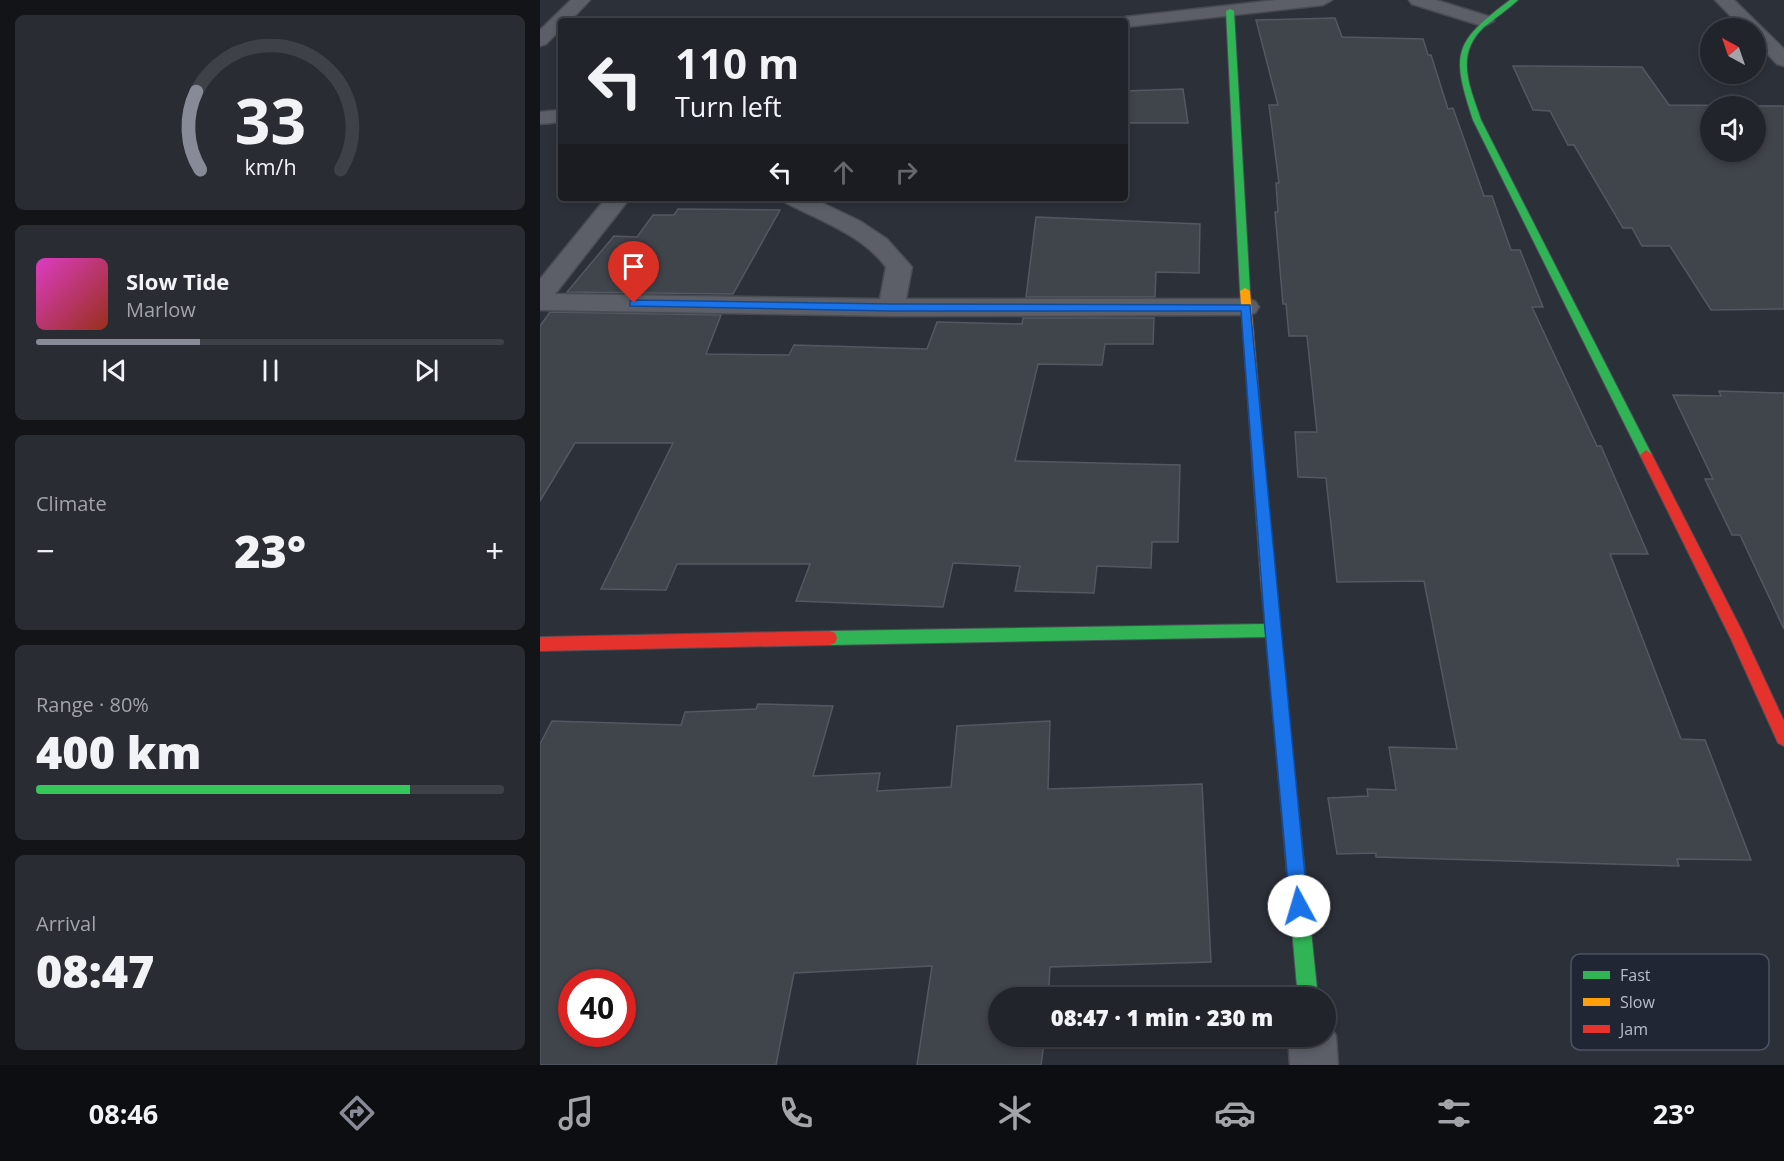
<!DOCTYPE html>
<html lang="en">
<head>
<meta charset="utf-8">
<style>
	:root { --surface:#21242b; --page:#292c33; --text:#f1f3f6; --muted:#a2a4a9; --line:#3e4147; --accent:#868b97 }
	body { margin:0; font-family:"Open Sans",sans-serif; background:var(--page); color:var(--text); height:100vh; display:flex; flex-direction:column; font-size:22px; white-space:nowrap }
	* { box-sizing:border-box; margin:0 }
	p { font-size:20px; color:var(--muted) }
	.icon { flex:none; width:33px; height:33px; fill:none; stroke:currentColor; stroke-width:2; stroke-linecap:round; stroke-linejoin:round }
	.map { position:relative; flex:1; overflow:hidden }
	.drawer { display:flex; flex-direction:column; gap:15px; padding:15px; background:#121418; width:540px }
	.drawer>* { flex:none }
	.banner { position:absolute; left:18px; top:18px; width:570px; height:183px; border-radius:6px; box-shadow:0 3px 9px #0003,0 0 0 2px var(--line); background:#21242b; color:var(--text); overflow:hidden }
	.needle { width:39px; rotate:320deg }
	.buttons { position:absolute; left:1160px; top:18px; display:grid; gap:12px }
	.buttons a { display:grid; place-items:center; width:66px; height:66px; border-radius:50%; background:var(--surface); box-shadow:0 3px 9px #0003,0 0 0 2px var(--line); font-size:30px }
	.speed { position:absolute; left:18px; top:969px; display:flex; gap:12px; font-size:30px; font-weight:700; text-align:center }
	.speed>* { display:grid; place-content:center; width:78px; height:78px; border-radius:50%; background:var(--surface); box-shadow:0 3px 9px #0003,0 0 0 2px var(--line); line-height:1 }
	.speed .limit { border:9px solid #d22; background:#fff; color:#111 }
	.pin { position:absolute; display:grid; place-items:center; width:51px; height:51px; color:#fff; margin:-62px -26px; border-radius:50% 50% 50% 0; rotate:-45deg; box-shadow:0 0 6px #0007 }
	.pin .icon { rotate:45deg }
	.me { position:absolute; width:66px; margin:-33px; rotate:354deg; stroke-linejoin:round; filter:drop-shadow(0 0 4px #0008) }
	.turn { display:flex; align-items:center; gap:21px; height:126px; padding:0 18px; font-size:27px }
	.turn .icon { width:78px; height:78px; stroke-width:2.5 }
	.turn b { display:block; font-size:42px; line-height:51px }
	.lanes { display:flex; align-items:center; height:57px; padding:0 18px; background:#0003; justify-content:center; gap:30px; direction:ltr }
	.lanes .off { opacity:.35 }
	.big { font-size:45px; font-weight:800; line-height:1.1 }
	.drawer .widget { flex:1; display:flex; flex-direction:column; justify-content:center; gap:9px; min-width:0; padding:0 21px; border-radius:9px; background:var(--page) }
	.drawer .dial { align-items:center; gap:0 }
	.dial svg { height:156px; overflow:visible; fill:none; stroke:var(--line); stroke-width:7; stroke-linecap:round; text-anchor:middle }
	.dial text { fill:var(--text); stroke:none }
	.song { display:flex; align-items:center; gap:18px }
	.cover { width:72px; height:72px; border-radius:9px; background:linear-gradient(135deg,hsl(310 70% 55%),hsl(10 70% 35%)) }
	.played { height:6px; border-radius:3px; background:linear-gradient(90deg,var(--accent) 35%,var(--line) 35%) }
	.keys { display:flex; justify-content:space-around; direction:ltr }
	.heat { display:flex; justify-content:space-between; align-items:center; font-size:33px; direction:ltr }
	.charge { height:9px; border-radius:4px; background:linear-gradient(90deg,#34c759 80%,var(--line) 0) }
	.trip { position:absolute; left:448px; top:987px; width:348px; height:60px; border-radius:30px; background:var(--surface); box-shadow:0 3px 9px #0003,0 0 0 2px var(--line); font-weight:800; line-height:60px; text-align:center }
	.menu { display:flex; height:96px; justify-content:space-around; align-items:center; background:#0d0e11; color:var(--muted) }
	.menu .icon { width:42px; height:42px }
	.menu .current { color:var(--accent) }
	.menu b { font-size:27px; color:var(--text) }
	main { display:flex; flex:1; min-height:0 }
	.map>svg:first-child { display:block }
	.building { fill:#40444b; stroke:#545861; stroke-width:1.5; fill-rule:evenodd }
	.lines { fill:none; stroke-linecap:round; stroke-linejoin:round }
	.street-casing { stroke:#484b52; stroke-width:3 }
	.fast-casing { stroke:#4a4d56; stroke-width:2 }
	.slow-casing { stroke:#4a4d56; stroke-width:2 }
	.jam-casing { stroke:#4a4d56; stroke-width:2 }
	.street { fill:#5c5f67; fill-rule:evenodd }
	.fast { fill:#30b455; fill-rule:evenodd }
	.slow { fill:#ff9f0a; fill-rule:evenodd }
	.jam { fill:#e5322d; fill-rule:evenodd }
	.route { fill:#1a73e8; stroke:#114b97; stroke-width:1.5 }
	.key { fill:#202633; stroke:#4d5360; stroke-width:1.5 }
	.key-label { font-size:16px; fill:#b7bcc9 }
</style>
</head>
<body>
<main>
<section class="drawer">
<div class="widget dial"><svg viewBox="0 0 100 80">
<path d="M14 69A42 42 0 1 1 86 69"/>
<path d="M14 69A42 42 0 0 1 12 29" stroke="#868b97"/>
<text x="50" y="56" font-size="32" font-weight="700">33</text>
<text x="50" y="72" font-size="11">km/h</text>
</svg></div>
<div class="widget">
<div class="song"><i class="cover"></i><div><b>Slow Tide</b><p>Marlow</p></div></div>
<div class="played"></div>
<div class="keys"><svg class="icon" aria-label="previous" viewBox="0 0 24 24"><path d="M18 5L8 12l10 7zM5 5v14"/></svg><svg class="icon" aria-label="pause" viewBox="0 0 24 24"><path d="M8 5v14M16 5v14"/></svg><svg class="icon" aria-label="next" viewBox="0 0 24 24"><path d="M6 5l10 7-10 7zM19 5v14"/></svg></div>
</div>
<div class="widget"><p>Climate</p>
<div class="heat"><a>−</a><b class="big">23°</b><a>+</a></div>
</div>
<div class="widget"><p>Range · 80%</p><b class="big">400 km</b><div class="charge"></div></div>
<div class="widget"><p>Arrival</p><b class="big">08:47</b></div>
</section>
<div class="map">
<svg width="1244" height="1065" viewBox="0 0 1244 1065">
	<rect width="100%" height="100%" fill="#2c3039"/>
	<!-- building -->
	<g class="building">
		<path d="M 795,18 L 802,37 L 883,39 L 888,55 L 891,55 L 908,109 L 913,108 L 944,196 L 952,196 L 971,250 L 980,250 L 1003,307 L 992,307 L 1057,446 L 1061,446 L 1108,554 L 1070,554 L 1141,739 L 1165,740 L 1211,860 L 1137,859 L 1139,866 L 836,857 L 836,853 L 797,854 L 788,798 L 828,796 L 827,789 L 856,790 L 849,747 L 917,749 L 884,581 L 797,582 L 786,478 L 758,477 L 755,432 L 777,432 L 767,336 L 749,336 L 746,304 L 743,304 L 735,212 L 738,212 L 736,183 L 739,183 L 729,105 L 738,105 L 716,20 Z"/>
		<path d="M 973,66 L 1102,67 L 1129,105 L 1244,106 L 1244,309 L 1171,310 L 1130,246 L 1102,246 L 1092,228 L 1083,228 L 1034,145 L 1028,145 L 1010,111 L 993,110 ZM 1170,106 L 1215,106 L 1215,152 L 1170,152 Z"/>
		<path d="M 643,89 L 648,123 L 585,123 L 585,91 Z"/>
		<path d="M 138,209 L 240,210 L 193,294 L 27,292 L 74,236 L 97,237 L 113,215 L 134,215 Z"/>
		<path d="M 496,217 L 660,224 L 659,273 L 616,272 L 615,297 L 486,297 Z"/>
		<path d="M 10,312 L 181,315 L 166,354 L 249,355 L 254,345 L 387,349 L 397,322 L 482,324 L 483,318 L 614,318 L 613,344 L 565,344 L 562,365 L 498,364 L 475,461 L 640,465 L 638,542 L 612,542 L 611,568 L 557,566 L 554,593 L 475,591 L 480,566 L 413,563 L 403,607 L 256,601 L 270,564 L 137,564 L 126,590 L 61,589 L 133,443 L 35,443 L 0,501 L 0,326 Z"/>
		<path d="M 1179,391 L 1244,393 L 1244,629 L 1200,535 L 1192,535 L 1165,479 L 1173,479 L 1133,395 L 1181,396 Z"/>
		<path d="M 218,704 L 293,706 L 273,776 L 340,773 L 337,791 L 411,787 L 417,726 L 510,721 L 508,789 L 662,784 L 671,962 L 510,967 L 508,998 L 459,998 L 459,1036 L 505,1036 L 501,1065 L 377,1065 L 392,966 L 254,973 L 236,1065 L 0,1065 L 0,744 L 12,721 L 141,725 L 145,712 L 216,709 ZM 32,982 L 82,982 L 82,1034 L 32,1034 Z"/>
	</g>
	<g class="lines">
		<!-- street casing -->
		<g class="street-casing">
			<g id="street">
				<path d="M 31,0 L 50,0 L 30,21 L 21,21 L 21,29 L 6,44 L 0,46 L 0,30 Z"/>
				<path d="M 736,0 L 792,0 L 783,5 L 585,27 L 585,21 L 577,21 L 585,17 Z"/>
				<path d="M 869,0 L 896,0 L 951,17 L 954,21 L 945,26 L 939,25 L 872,4 Z"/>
				<path d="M 1175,0 L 1194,0 L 1244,49 L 1244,66 L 1237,64 L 1215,41 L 1215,28 L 1202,28 Z"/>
				<path d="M 21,110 L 21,122 L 0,124 L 0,112 Z"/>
				<path d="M 66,198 L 90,198 L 15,294 L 340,299 L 346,267 C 322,235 281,221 246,203 L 242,198 L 272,198 L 320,221 L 347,239 L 372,267 L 366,299 L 706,299 L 715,301 L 719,307 L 715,313 L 706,315 L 351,316 L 0,310 L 0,279 Z"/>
				<path d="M 786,1018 L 796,1036 L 798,1065 L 750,1065 L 748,1036 L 786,1036 Z"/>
			</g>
		</g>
		<!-- fast casing -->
		<g class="fast-casing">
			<g id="fast">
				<path d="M 970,0 L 978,0 C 967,10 955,18 944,27 C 914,55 930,87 941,120 L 1112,455 L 1106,460 L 1100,455 L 933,120 C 911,53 913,43 970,0 Z"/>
				<path d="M 690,9 L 694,11 L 710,291 L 705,294 L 700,291 L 686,11 Z"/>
				<path d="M 728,578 L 733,580 L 735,584 L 778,998 L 758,998 L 726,637 L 290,645 L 285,643 L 283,638 L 285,633 L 290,631 L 725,624 L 721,584 L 723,580 Z"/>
			</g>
		</g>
		<!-- slow casing -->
		<g class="slow-casing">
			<path id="slow" d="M 705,288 L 710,291 L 735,584 L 733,588 L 728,590 L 723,588 L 721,584 L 700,291 Z"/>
		</g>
		<!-- jam casing -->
		<g class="jam-casing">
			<g id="jam">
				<path d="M 1106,450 L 1112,455 L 1202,631 L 1244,721 L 1244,746 L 1238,743 L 1191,639 L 1100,455 Z"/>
				<path d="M 290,631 L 295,633 L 297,638 L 295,643 L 290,645 L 0,651 L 0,637 Z"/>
			</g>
		</g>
		<!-- street -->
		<use href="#street" class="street"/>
		<!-- fast -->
		<use href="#fast" class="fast"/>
		<!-- slow -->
		<use href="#slow" class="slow"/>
		<!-- jam -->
		<use href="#jam" class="jam"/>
	</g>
	<!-- route -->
	<path class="route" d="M 94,300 L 351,304 L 710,305 L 768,906 L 766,912 L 759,915 L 753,912 L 750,906 L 725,630 L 701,311 L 351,311 L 90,306 L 90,301 Z"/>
	<!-- legend -->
	<rect x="1031" y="954" width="198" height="96" rx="9" class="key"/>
	<rect x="1043" y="971" width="27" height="8" fill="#30b455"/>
	<rect x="1043" y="998" width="27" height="8" fill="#ff9f0a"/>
	<rect x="1043" y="1025" width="27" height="8" fill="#e5322d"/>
	<g class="key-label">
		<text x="1080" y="981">Fast</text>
		<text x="1080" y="1008">Slow</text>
		<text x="1080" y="1035">Jam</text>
	</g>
</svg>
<div class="buttons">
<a><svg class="needle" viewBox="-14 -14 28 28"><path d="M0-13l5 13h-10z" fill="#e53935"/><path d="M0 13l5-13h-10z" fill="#a2a4a9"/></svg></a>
<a><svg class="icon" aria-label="sound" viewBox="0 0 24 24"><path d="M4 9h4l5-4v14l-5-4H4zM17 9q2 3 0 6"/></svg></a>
</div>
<div class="speed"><div class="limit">40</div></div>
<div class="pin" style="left:94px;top:303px;background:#d93025"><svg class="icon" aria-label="arrive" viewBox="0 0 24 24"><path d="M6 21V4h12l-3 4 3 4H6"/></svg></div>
<svg class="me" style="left:759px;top:906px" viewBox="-20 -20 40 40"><circle r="19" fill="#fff"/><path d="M0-13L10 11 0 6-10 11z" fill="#1a73e8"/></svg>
<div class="trip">08:47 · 1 min · 230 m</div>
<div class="banner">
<div class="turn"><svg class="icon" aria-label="left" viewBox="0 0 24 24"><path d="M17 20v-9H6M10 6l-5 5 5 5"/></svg><div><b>110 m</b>Turn left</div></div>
<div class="lanes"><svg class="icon" aria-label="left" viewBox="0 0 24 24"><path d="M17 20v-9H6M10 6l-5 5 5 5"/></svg><svg class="icon off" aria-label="ahead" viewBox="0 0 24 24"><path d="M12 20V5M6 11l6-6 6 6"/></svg><svg class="icon off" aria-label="right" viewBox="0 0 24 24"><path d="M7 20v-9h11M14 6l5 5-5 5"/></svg></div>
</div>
</div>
</main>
<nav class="menu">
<b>08:46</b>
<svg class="icon current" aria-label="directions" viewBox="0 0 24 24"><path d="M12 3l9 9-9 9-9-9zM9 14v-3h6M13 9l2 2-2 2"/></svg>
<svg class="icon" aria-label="music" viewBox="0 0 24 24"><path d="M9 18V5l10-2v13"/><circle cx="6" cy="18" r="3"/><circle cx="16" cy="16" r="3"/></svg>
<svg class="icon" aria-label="phone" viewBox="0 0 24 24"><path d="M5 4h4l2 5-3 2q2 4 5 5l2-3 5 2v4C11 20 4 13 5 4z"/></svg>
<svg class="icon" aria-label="climate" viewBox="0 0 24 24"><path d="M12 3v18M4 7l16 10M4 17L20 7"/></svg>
<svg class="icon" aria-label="car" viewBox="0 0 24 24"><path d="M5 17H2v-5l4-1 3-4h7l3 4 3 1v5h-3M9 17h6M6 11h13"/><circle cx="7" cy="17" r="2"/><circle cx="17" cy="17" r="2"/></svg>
<svg class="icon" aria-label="filters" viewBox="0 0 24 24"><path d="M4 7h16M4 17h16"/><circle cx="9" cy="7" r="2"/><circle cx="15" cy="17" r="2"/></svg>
<b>23°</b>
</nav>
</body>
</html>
